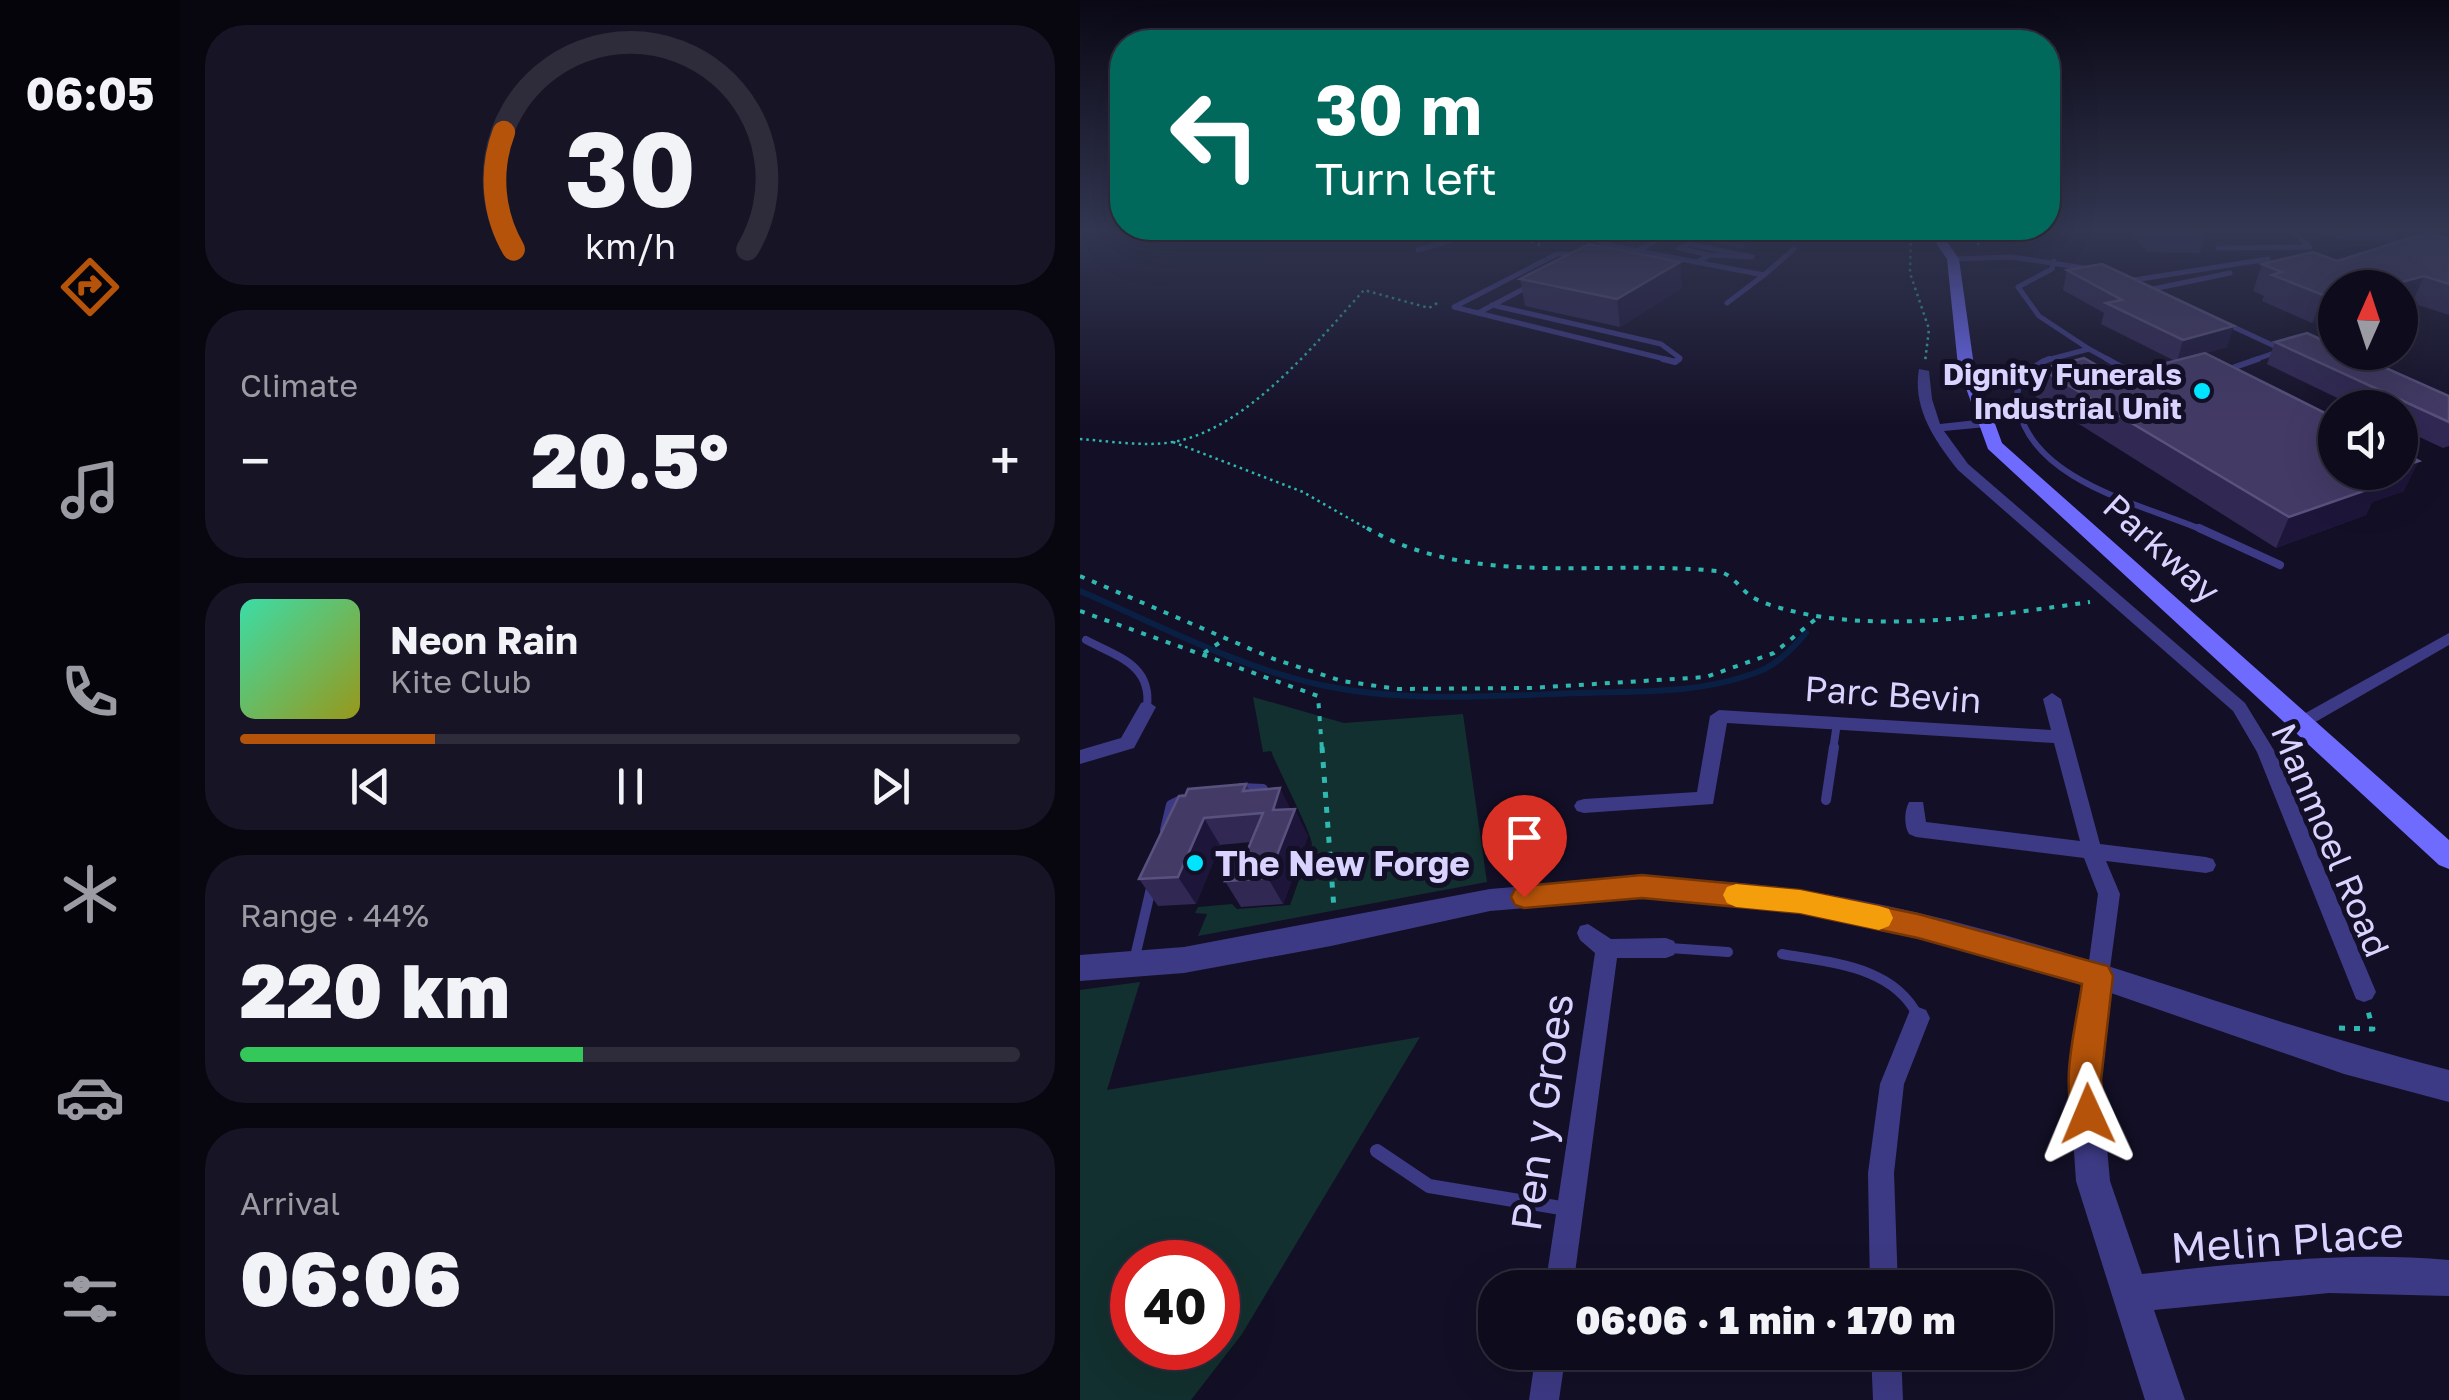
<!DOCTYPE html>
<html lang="en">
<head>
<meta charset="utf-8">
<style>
	:root { --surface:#0e0b1c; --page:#171425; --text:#f1f3f6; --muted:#9b9ba3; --line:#2e2b3b; --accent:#b45309 }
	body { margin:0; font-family:"Golos Text",sans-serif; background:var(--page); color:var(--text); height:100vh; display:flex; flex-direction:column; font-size:38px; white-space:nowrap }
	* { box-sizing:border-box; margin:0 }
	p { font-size:32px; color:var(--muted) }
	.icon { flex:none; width:55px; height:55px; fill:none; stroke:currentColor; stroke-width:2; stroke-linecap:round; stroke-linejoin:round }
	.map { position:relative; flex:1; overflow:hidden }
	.side { display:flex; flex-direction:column; gap:25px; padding:25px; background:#08060f; width:900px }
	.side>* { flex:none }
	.banner { position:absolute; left:30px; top:30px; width:950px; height:210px; border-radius:40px; box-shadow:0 10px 40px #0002,0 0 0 2px var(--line); background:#00695c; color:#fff; overflow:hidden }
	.needle { width:65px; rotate:3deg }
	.controls { position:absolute; left:1238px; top:270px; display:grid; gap:20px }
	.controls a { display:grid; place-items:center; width:100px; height:100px; border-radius:50%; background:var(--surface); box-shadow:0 10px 40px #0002,0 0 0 2px var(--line); font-size:50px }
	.speed { position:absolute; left:30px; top:1240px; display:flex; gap:20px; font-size:50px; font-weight:700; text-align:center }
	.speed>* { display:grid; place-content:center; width:130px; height:130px; border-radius:50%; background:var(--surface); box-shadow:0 10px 40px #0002,0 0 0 2px var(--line); line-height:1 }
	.speed .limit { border:15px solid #d22; background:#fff; color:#111 }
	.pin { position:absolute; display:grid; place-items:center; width:85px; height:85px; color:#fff; margin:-102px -42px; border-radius:50% 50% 50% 0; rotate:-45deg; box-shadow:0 0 10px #0007 }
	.pin .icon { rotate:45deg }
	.me { position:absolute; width:110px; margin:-55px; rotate:359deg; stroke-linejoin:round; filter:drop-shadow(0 0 8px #0008) }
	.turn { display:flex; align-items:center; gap:35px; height:210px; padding:0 40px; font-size:45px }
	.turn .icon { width:130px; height:130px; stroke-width:2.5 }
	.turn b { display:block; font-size:70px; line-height:85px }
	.big { font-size:75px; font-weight:800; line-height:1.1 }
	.side .tile { flex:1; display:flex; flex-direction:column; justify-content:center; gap:15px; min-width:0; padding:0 35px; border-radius:40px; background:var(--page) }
	.side .dial { align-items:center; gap:0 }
	.dial svg { height:260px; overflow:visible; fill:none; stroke:var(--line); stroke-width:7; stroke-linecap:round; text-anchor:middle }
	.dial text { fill:var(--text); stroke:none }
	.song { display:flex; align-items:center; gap:30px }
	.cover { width:120px; height:120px; border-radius:15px; background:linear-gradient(135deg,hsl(160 70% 55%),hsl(60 70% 35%)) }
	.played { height:10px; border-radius:5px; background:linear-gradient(90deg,var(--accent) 25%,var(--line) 25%) }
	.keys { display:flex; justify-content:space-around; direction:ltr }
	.heat { display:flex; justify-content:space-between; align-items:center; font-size:55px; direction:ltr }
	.charge { height:15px; border-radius:8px; background:linear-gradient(90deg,#34c759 44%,var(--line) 0) }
	.trip { position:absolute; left:398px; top:1270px; width:575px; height:100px; border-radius:40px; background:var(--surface); box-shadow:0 10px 40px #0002,0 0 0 2px var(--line); font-weight:800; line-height:100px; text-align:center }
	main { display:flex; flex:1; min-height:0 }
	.menu { display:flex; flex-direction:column; width:180px; justify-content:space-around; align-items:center; background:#06040b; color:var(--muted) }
	.menu .icon { width:70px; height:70px }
	.menu .on { color:var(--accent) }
	.menu b { font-size:45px; color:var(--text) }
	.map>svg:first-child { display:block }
	.green { fill:#12302f; fill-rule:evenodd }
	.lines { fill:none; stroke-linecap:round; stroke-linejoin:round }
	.stream { stroke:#0a1f44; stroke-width:6 }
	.path-far2 { stroke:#2fb8b0; stroke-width:2.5; stroke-dasharray:2.5 4; stroke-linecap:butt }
	.path-far1 { stroke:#2fb8b0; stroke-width:4; stroke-dasharray:5 8; stroke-linecap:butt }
	.path { stroke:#2fb8b0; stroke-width:5; stroke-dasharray:6 9; stroke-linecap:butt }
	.service-far4 { stroke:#3d3a85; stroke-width:5 }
	.service-far3 { stroke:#3d3a85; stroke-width:6 }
	.service-far2 { stroke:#3d3a85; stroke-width:8 }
	.service-far1 { stroke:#3d3a85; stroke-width:10 }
	.service { stroke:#3d3a85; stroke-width:14 }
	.minor { fill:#3d3a85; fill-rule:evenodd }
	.tertiary { fill:#3d3a85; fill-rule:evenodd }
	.secondary { fill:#6f6bff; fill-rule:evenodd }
	.wall { fill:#312854 }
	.shaded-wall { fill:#1d163a }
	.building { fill:#433a66; stroke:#5a527e; stroke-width:2.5 }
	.route { fill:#b45309; stroke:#753606; stroke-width:2.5 }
	.slow { fill:#f59e0b }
	.poi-dot { fill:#00e5ff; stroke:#130f26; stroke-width:4 }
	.labels { text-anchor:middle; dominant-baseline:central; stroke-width:10; stroke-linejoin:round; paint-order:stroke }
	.far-poi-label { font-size:30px; font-weight:bold; fill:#d9d4ff; stroke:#130f26; text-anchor:end }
	.street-label { font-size:35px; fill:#d9d4ff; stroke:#130f26 }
	.poi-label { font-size:35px; font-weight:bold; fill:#d9d4ff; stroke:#130f26; text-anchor:start }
	.near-street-label { font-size:42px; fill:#d9d4ff; stroke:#130f26 }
</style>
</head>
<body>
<main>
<nav class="menu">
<b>06:05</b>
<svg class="icon on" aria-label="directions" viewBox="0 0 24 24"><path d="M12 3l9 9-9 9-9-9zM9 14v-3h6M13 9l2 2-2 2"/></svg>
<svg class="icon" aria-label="music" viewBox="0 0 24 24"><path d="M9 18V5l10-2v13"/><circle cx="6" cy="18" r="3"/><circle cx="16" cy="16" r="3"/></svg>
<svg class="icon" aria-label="phone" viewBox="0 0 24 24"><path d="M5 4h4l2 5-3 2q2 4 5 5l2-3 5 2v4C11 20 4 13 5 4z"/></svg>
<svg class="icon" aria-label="climate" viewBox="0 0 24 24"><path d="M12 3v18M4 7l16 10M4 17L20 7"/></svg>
<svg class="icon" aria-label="car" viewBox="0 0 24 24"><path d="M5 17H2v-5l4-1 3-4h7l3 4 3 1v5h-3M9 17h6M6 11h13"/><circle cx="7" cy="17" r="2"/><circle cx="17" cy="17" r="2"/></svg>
<svg class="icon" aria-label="filters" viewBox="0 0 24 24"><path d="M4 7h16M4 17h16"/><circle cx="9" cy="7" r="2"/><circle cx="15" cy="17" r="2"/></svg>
</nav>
<section class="side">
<div class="tile dial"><svg viewBox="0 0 100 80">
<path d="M14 69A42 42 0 1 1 86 69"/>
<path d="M14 69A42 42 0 0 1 11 33" stroke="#b45309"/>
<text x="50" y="56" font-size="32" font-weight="700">30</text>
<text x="50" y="72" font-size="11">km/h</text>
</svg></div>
<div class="tile"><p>Climate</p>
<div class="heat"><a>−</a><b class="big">20.5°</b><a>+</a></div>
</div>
<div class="tile">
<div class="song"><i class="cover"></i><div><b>Neon Rain</b><p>Kite Club</p></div></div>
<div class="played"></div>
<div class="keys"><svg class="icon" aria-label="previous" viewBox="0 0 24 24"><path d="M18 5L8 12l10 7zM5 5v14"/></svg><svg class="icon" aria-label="pause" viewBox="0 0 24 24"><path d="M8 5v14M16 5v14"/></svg><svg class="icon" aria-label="next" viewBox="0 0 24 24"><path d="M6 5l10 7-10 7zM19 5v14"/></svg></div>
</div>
<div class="tile"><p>Range · 44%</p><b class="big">220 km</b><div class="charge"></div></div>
<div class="tile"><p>Arrival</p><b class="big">06:06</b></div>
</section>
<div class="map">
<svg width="1369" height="1400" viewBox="0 0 1369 1400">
	<rect width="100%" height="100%" fill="#130f26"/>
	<!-- green -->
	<g class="green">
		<path d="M 173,697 L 264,723 L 383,714 L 407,882 L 118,936 L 127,914 L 115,913 L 118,907 L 152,904 L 157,909 L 210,905 L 232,844 C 231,832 198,769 191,751 L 183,752 Z"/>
		<path d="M 60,982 L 27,1090 L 340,1037 L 162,1334 L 111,1400 L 0,1400 L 0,990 ZM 52,1262 L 138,1262 L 138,1348 L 52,1348 Z"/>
	</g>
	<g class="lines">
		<!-- stream -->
		<path class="stream" d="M 0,591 C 79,625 157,667 241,685 C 325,703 413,696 499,693 C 557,691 617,694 672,674 C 695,667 711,650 726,633"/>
		<!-- path-far2 -->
		<g class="path-far2">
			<path d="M 831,230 L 830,273 L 849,329 L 845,362"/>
			<path d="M 888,230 L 899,234"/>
			<path d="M 0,233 L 3,230"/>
			<path d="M 460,245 L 446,239 L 485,234"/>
			<path d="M 898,245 L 900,230"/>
			<path d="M 0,439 C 30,441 63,447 93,442 C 167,429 236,343 284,290 L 349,308 L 359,302"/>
			<path d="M 93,442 L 223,492 L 291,531"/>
		</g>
		<!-- path-far1 -->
		<g class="path-far1">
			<path d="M 287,528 C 393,589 520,559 636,571 C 651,572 660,589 672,597 C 682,603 696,607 708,610 C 798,634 918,615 1010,602"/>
			<path d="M 0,576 L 194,659 L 262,681 L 318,689 L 450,688 L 626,677 L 694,653 L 737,618"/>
			<path d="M 0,611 L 238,696 L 242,750"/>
			<path d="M 124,653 L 145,639"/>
		</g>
		<!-- path -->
		<g class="path">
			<path d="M 242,747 L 254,909"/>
			<path d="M 1259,1028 L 1293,1029 L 1288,1011"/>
		</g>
		<!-- service-far4 -->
		<g class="service-far4">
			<path d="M 508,230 L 499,232 L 532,246 L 684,275 L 647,303"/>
			<path d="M 609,244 L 672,257 L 630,255 L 599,248 Z"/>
			<path d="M 1138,248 L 1230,247 L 1211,230"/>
			<path d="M 338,250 L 405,230"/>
			<path d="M 557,251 L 595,230"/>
			<path d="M 873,259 L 932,257 L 1017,270"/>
			<path d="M 617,262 L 630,255"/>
			<path d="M 684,275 L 714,249"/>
			<path d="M 1054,280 L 1188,259"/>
			<path d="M 451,285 L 398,313 L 374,307 L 477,254 L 501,254"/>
			<path d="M 1073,289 L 1150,273"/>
			<path d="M 412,305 L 581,344 L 600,358 L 596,361"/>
			<path d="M 398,313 L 593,361"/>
			<path d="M 1147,324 L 1201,349"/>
			<path d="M 1009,349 L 1031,361"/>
			<path d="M 963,361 L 1009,349 L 959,316 L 938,287 L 972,269 L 974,261"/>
			<path d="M 1171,361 L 1200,351"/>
		</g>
		<!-- service-far3 -->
		<g class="service-far3">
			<path d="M 583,359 L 595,362 L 599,359"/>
			<path d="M 969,359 C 949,367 933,383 938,406 C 952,482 1065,505 1125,531"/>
			<path d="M 1027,359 L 1045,369"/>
			<path d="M 1155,367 L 1178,359"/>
		</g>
		<!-- service-far2 -->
		<g class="service-far2">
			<path d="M 1119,528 L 1200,565"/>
			<path d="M 6,640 C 38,657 72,665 67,707"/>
			<path d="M 753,750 L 757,723"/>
		</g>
		<!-- service-far1 -->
		<g class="service-far1">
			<path d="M 161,788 L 183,789"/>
			<path d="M 746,800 L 754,747"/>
			<path d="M 85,830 L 91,805 L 103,799"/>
			<path d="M 589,948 L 648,952"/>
			<path d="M 702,954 C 752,963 813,966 838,1016"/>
			<path d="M 54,961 L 72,884"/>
		</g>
		<!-- service -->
		<path class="service" d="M 297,1151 L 349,1186 L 487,1209"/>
		<!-- minor -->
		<g class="minor">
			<path d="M 839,369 L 849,371 L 852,399 L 860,424 L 906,419 L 912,423 L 906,427 L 864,431 L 888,464 L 1165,703 L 1195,752 L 1296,992 L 1292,999 L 1284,1002 L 1276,999 L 1177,752 L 1153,711 L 878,470 C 855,441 832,408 839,369 Z"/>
			<path d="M 1369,633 L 1369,645 L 1225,728 L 1213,728 L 1210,724 L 1213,720 Z"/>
			<path d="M 972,693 L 981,699 L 1020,844 L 1126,857 L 1133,859 L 1136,865 L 1133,871 L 1126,873 L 1026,861 L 1040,894 L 1029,976 L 1026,983 L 1018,986 L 1010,983 L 1007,976 L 1018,894 L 1004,858 L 836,837 L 829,834 C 824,826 824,811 829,802 L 843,802 L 846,822 L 1000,841 L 974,743 L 647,723 L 633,804 L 504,813 L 497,811 L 494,806 L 497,801 L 504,799 L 617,792 L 630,716 L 639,710 L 971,730 L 963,699 Z"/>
			<path d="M 67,701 L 76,707 L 54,748 L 0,764 L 0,750 L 41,738 L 61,703 Z"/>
			<path d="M 508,924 L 531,939 L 586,938 L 594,941 L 597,948 L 594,955 L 586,958 L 537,958 L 493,1288 L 465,1288 L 515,953 L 500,940 L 497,933 L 500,926 Z"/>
			<path d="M 838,1007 L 846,1010 L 850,1018 L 824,1084 L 814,1173 L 818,1288 L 790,1288 L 788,1173 L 800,1084 L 830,1010 Z"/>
			<path d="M 456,1352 L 486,1352 L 479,1400 L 449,1400 Z"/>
			<path d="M 791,1352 L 821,1352 L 823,1400 L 793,1400 Z"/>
		</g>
		<!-- tertiary -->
		<path class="tertiary" d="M 562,876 C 614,880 668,882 720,890 C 943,923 1152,1016 1369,1070 L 1369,1102 L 1264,1074 L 1031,993 L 1021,1080 L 1030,1181 L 1062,1274 C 1165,1263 1266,1251 1369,1260 L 1369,1296 L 1249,1293 L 1074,1310 L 1105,1400 L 1065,1400 L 996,1181 L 989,1080 L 1002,985 L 838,938 L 720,912 L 562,898 L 410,911 L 251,946 L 104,973 L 0,981 L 0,955 L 104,947 L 410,889 Z"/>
		<!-- secondary -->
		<path class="secondary" d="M 847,230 L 859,230 L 879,259 L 894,366 L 922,443 L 1369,840 L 1369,869 L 1359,865 L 908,449 L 878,366 L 867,259 Z"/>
	</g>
	<!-- wall -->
	<g class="wall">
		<path d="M 282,230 L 343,230 L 323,238 Z"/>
		<path d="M 611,230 L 693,230 L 664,249 L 611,238 Z"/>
		<path d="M 1050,230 L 1207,230 L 1206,233 L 1126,232 L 1120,253 L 1067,252 Z"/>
		<path d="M 1219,230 L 1320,230 L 1315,241 L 1257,239 L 1250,234 L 1224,233 Z"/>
		<path d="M 1369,239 L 1369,315 L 1332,303 L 1255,288 L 1255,324 L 1252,325 L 1242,320 L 1232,323 L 1182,301 L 1184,296 L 1173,291 L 1182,264 L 1257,261 Z"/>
		<path d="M 600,262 L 602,288 L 540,327 L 445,306 L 440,279 Z"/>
		<path d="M 987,270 L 1147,347 L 1126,353 L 1324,491 L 1292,502 L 1286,515 L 1196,548 L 956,397 L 961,369 L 1036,376 L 1095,361 L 1021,324 L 1024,313 L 983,290 Z"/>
		<path d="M 1195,342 L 1369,396 L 1369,446 L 1363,448 L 1320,428 L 1320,408 L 1278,408 L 1187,364 Z"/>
		<path d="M 166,784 L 170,791 L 211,809 L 228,836 L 203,904 L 161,907 L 145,881 L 166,854 L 171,842 L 140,845 L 116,904 L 78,906 L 59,879 L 99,796 Z"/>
	</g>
	<!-- shaded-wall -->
	<g class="shaded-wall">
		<path d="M 321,230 L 343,230 L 323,238 Z"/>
		<path d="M 665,230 L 693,230 L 664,249 Z"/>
		<path d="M 600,262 L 602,288 L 540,327 L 537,299 Z"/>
		<path d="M 1344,276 L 1332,303 L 1320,306 L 1320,288 L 1299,288 Z"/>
		<path d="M 1252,293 L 1242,320 L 1232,323 L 1243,295 Z"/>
		<path d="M 1154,326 L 1147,347 L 1097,362 L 1103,340 Z"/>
		<path d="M 1339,461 L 1324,491 L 1292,502 L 1286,515 L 1196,548 L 1209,517 L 1289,478 L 1305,472 L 1320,472 L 1320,467 Z"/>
		<path d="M 200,788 L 213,814 L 215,809 L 228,836 L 203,904 L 188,878 L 193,810 Z"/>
		<path d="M 124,818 L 140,845 L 116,904 L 98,877 Z"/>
	</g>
	<!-- building -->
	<g class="building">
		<path d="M 1349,232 L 1369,239 L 1369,284 L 1344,276 L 1299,288 L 1255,288 L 1255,294 L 1252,293 L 1243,295 L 1192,275 L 1202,272 L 1182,264 L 1233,252 L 1257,261 Z"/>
		<path d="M 509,244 L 600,262 L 537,299 L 440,279 Z"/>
		<path d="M 1022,264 L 1154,326 L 1103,340 L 1026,303 L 1042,300 L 987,270 Z"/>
		<path d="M 1227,333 L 1255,346 L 1255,352 L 1270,352 L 1369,396 L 1369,422 L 1195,342 Z"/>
		<path d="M 1125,353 L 1255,418 L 1255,472 L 1305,472 L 1289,478 L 1301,485 L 1209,517 L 961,369 L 1004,358 L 1036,376 Z"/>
		<path d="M 1320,451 L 1339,461 L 1320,467 Z"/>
		<path d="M 166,784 L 163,791 L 200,788 L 193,810 L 215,809 L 188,878 L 145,881 L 154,855 L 166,854 L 183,813 L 124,818 L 98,877 L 59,879 L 99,796 L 105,796 L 108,789 Z"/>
	</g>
	<!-- sky -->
	<linearGradient id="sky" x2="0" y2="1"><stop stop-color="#0a0815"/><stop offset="0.54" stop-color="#333752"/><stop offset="1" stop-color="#333752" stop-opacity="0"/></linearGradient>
	<rect width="1369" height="426" fill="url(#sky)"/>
	<!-- route -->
	<path class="route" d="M 562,875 L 720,890 L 838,914 L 1028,966 L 1033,976 L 1021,1080 L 1025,1114 L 1020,1125 L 1008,1130 L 996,1125 C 979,1083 996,1028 1002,984 L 838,938 L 720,913 L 562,898 L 444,908 L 435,905 L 431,897 L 435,889 L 444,886 Z"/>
	<!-- slow -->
	<path class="slow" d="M 656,884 L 720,890 L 799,906 L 809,909 L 813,918 L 809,926 L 799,930 L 720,913 L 656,907 L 647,903 L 643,895 L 647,887 Z"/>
	<!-- markers -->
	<g class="poi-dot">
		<circle cx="1122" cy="391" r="10"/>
		<circle cx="115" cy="863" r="10"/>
	</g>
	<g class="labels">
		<!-- far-poi labels -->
		<g class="far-poi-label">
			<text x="1102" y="374">Dignity Funerals<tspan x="1102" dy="34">Industrial Unit</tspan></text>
		</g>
		<!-- street labels -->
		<g class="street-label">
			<text transform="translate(1082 548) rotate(42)">Parkway</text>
			<text transform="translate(813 694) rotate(4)">Parc Bevin</text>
			<text transform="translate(1251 840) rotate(67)">Manmoel Road</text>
		</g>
		<!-- poi labels -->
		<g class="poi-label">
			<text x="135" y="863">The New Forge</text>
		</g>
		<!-- near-street labels -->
		<g class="near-street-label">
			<text transform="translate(461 1112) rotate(-82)">Pen y Groes</text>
			<text transform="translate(1207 1239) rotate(-4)">Melin Place</text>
		</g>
	</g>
</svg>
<div class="controls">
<a><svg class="needle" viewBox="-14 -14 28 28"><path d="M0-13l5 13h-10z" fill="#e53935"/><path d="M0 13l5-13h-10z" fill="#9b9ba3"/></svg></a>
<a><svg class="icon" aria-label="sound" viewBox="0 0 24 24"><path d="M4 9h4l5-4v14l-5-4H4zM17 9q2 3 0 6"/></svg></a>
</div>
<div class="speed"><div class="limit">40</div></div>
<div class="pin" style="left:444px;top:897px;background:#d93025"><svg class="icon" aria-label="arrive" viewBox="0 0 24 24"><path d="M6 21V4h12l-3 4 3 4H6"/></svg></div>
<svg class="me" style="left:1008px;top:1114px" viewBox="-20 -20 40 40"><path d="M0-17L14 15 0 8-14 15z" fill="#b45309" stroke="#fff" stroke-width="4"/></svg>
<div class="trip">06:06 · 1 min · 170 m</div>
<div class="banner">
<div class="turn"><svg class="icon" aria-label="left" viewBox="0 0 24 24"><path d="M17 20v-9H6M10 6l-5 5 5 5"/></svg><div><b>30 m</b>Turn left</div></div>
</div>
</div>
</main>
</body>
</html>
